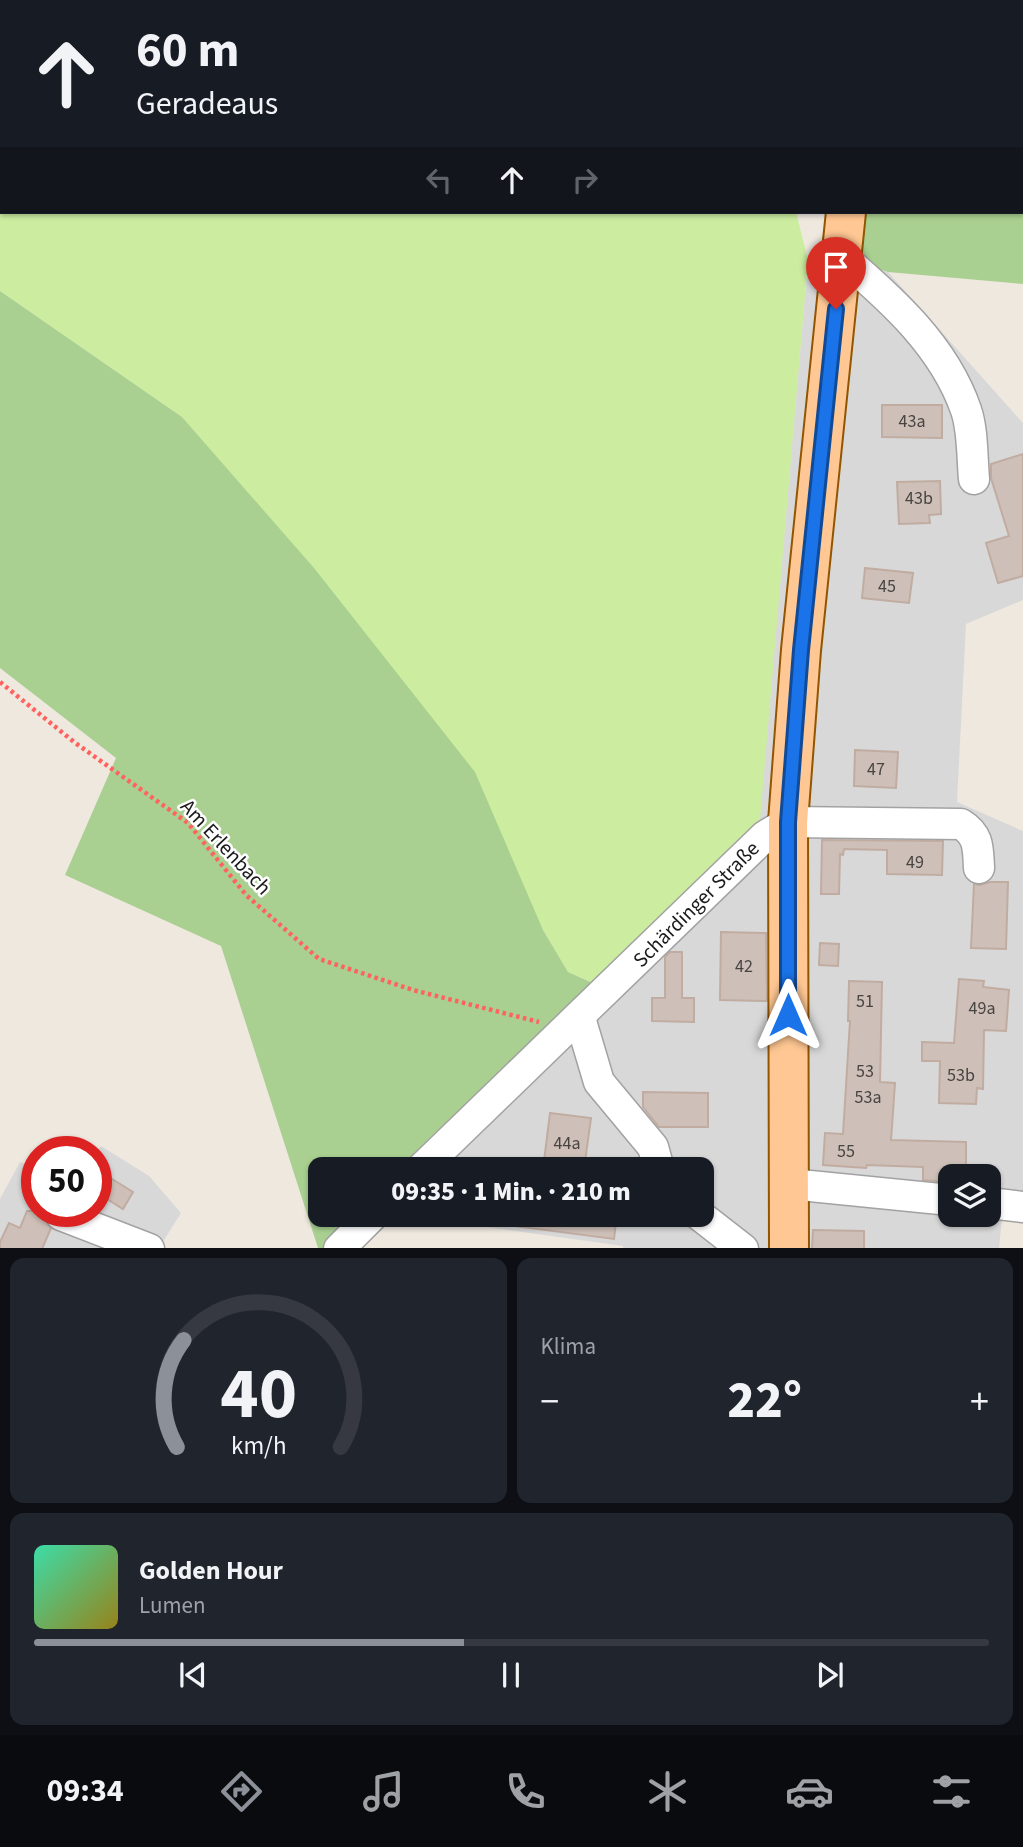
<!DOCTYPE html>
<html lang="de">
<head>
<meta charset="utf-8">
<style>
	:root { --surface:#171b24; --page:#20242c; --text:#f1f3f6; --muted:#9ea1a6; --line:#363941; --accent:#8c9099 }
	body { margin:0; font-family:"Source Sans 3",sans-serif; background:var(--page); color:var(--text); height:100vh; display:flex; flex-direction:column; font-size:26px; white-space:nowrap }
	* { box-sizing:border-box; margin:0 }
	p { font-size:23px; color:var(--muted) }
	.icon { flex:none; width:38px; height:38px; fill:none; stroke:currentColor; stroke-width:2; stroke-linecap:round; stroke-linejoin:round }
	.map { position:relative; height:1248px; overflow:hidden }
	.details { display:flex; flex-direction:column; gap:10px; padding:10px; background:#0d0f14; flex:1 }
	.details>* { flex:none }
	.hud { position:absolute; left:0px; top:0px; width:1024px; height:214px; box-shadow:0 2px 5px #0004; background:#171b24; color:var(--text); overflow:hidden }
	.buttons { position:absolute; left:938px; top:1164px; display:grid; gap:14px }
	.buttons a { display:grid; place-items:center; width:63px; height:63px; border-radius:14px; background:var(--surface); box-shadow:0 2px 5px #0004; font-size:35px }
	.speed { position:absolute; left:21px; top:1136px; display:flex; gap:14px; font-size:35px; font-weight:700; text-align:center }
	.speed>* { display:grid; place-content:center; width:91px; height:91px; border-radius:50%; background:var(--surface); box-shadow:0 2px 5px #0004; line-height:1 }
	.speed .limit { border:10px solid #d22; background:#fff; color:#111 }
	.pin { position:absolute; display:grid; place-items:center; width:60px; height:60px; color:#fff; margin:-72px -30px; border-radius:50% 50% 50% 0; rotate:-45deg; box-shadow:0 0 7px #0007 }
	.pin .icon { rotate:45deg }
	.me { position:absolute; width:77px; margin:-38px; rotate:0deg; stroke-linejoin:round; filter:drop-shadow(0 0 5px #0008) }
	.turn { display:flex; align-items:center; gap:24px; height:147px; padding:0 21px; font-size:32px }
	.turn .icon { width:91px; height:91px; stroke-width:2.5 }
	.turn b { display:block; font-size:49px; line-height:60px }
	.lanes { display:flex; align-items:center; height:66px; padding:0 21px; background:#0003; justify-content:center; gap:35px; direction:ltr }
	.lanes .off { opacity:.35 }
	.big { font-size:52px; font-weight:800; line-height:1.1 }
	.details .widget { flex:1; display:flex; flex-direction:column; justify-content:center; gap:10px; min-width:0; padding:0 24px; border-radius:14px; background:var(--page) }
	.details .dial { align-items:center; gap:0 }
	.dial svg { height:182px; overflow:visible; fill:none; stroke:var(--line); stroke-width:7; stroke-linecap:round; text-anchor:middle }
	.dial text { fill:var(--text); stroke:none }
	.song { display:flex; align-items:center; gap:21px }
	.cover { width:84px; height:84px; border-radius:10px; background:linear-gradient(135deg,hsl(160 70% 55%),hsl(50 70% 35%)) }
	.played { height:7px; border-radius:4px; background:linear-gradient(90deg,var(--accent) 45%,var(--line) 45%) }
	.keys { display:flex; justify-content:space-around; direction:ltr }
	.heat { display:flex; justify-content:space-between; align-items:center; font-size:38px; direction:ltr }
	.details .tiles { flex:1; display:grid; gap:10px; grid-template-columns:1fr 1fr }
	.widget:last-child { grid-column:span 2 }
	.trip { position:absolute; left:308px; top:1157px; width:406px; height:70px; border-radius:14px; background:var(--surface); box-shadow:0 2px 5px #0004; font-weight:800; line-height:70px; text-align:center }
	.dock { display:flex; height:112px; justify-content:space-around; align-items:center; background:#090b0e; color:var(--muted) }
	.dock .icon { width:49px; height:49px }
	.dock .active { color:var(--accent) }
	.dock b { font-size:32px; color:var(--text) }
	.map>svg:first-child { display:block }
	.residential { fill:#d9d8d8; fill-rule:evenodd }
	.grass { fill:#cceda0 }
	.forest { fill:#a9d090 }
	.building { fill:#cec0b8; stroke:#c0aca1; stroke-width:2 }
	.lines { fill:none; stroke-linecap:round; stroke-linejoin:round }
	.minor-casing { stroke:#a2a2a2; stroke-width:33 }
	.major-casing { stroke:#925500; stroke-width:42 }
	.path { stroke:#ff625f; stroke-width:4.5; stroke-dasharray:3.5 3.5; stroke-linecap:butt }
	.minor { stroke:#fff; stroke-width:30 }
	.major { stroke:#ffc793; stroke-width:38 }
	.route-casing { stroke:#114b97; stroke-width:18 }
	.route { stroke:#1a73e8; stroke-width:12 }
	.labels { text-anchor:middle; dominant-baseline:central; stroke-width:5; stroke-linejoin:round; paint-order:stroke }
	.number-label { font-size:18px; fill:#484442 }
	.street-label { font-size:21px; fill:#1b1b1b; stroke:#fff }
</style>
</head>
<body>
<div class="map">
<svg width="1023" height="1249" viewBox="0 0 1023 1249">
	<rect width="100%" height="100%" fill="#eee8df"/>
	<!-- residential -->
	<g class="residential">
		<path d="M 808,260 L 856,262 L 888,272 L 1023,423 L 1023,600 L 966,624 L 957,802 L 1023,831 L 1023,1219 L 1002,1218 L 999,1248 L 623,1249 L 623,1246 L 401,1215 L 702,1214 L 702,1169 L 435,1169 L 757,848 ZM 950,1176 L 989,1176 L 989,1214 L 950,1214 Z"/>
		<path d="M 101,1146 L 149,1176 L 181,1213 L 159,1248 L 0,1249 L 0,1199 L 20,1162 L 37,1169 L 37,1211 L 96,1211 L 96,1153 Z"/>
	</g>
	<!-- grass -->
	<path class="grass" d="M 0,0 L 811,0 L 2,2 L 2,212 L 796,212 L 808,260 L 760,820 L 738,846 L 597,985 L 568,972 L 543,930 L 182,417 L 0,291 Z"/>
	<!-- forest -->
	<g class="forest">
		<path d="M 875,0 L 1023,0 L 1023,284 L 888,272 L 856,262 L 860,212 L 1022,212 L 1022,2 Z"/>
		<path d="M 0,291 L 182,417 L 314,568 L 475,772 L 543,930 L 568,972 L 597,985 L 412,1169 L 320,1169 L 320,1214 L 366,1215 L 331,1248 L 318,1248 L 221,946 L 65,875 L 116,758 L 0,668 Z"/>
	</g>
	<!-- building -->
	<g class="building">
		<path d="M 882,405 L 942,405 L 942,438 L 882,437 Z"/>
		<path d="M 1023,454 L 1023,576 L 998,583 L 986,543 L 1009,536 L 991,478 L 991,464 Z"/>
		<path d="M 940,481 L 941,514 L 929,515 L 930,523 L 899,524 L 897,482 Z"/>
		<path d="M 865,568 L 913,573 L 909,603 L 862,598 Z"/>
		<path d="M 855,750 L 898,752 L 896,788 L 854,786 Z"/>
		<path d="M 822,840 L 943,841 L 942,875 L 887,874 L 887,850 L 844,849 L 843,855 L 840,854 L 839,894 L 821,894 Z"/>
		<path d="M 990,882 L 1008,882 L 1006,949 L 971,948 L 974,884 L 980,885 Z"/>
		<path d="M 721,932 L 766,933 L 767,1001 L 720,1000 Z"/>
		<path d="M 820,943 L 839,944 L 838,966 L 819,965 Z"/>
		<path d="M 670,952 L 682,952 L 682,998 L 694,998 L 694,1022 L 652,1021 L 652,998 L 665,998 L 665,957 Z"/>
		<path d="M 959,979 L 984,981 L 983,987 L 1009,990 L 1006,1031 L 984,1030 L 983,1089 L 977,1088 L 976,1104 L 939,1103 L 940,1061 L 922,1061 L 922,1042 L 954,1043 Z"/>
		<path d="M 849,981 L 882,982 L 880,1082 L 895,1083 L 891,1140 L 966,1142 L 966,1176 L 950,1176 L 950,1182 L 923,1180 L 923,1167 L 867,1165 L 866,1168 L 823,1165 L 825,1133 L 843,1134 L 850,1021 L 848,1021 Z"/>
		<path d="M 643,1092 L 708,1093 L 708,1127 L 659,1127 L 643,1107 Z"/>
		<path d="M 550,1113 L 591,1118 L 584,1169 L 543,1169 Z"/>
		<path d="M 96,1169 L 133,1192 L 123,1209 L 96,1192 Z"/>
		<path d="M 27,1211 L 44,1211 L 44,1218 L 51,1228 L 42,1249 L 0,1249 L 0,1242 L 9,1223 L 20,1228 Z"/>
		<path d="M 515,1214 L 617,1214 L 614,1239 L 514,1226 Z"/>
		<path d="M 813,1230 L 864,1231 L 864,1249 L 812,1249 Z"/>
	</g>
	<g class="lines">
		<!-- minor casing -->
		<g class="minor-casing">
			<g id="minor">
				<path d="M 842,257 C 891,299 944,346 966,410 C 973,430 972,457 974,479"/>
				<path d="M 580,1018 L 599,1082 L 653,1147 L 659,1169"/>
				<path d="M 421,1169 L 765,836 L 788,822 L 961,824 C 979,835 978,848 979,868"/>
				<path d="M 790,1184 L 950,1200"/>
				<path d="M 989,1203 L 1023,1207"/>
				<path d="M 698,1214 L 743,1249"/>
				<path d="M 61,1215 L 149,1249"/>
				<path d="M 339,1249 L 374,1214"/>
			</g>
		</g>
		<!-- major casing -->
		<g class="major-casing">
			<g id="major">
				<path d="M 865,2 L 865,0"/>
				<path d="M 789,1249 L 788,822 L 801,650 L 846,212"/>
			</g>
		</g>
		<!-- path -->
		<path class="path" d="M 0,682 L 74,742 L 188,823 L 246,895 L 319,959 L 413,990 L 539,1022"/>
		<!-- minor -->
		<use href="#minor" class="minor"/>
		<!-- major -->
		<use href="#major" class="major"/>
	</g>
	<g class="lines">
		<!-- route casing -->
		<g class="route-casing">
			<path id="route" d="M 788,1015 L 788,822 L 801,650 L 836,309"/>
		</g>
		<!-- route -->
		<use href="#route" class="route"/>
	</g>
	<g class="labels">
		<!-- number labels -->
		<g class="number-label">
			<text x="912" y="421">43a</text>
			<text x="919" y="498">43b</text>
			<text x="887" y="586">45</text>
			<text x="876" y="769">47</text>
			<text x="915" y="862">49</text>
			<text x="744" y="966">42</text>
			<text x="865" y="1001">51</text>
			<text x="982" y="1008">49a</text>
			<text x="865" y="1071">53</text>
			<text x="961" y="1075">53b</text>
			<text x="868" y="1097">53a</text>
			<text x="567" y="1143">44a</text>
			<text x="846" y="1151">55</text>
		</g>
		<!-- street labels -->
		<g class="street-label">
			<text transform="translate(226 847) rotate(47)">Am Erlenbach</text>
			<text transform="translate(696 904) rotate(-45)">Schärdinger Straße</text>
		</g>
	</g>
</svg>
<div class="buttons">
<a><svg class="icon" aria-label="layers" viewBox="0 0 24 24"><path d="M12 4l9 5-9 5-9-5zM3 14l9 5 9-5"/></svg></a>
</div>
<div class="speed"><div class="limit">50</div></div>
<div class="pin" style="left:836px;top:309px;background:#d93025"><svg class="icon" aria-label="arrive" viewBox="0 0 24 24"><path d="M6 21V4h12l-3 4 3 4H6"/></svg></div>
<svg class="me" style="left:788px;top:1015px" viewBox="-20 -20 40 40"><path d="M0-17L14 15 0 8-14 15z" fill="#1a73e8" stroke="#fff" stroke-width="4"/></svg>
<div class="trip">09:35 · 1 Min. · 210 m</div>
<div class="hud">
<div class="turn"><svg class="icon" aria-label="ahead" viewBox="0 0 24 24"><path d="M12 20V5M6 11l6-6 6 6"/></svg><div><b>60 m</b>Geradeaus</div></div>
<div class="lanes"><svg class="icon off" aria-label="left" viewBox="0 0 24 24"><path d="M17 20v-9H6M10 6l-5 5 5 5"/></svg><svg class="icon" aria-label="ahead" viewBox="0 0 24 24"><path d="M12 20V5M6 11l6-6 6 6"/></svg><svg class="icon off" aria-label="right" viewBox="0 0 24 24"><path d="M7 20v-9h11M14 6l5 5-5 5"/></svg></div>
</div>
</div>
<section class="details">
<div class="tiles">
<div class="widget dial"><svg viewBox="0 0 100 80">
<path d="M14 69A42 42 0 1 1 86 69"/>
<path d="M14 69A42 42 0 0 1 17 22" stroke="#8c9099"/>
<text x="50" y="56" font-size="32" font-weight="700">40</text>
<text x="50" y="72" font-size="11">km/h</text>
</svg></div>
<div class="widget"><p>Klima</p>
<div class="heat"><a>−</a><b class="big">22°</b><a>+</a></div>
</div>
<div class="widget">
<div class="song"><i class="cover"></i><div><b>Golden Hour</b><p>Lumen</p></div></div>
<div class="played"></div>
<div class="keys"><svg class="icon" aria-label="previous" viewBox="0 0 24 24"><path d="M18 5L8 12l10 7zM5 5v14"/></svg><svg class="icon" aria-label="pause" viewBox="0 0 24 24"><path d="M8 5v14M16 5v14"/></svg><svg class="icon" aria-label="next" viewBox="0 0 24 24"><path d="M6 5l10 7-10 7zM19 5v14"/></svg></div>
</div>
</div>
</section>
<nav class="dock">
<b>09:34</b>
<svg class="icon active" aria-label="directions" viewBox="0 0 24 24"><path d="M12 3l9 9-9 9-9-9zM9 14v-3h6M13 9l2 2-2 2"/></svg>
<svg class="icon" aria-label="music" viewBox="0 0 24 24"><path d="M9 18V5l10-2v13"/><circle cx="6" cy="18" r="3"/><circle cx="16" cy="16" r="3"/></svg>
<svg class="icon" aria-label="phone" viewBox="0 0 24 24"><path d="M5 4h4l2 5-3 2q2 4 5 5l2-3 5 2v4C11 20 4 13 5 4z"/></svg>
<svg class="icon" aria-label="climate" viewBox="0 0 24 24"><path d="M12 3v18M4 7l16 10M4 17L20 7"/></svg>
<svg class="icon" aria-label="car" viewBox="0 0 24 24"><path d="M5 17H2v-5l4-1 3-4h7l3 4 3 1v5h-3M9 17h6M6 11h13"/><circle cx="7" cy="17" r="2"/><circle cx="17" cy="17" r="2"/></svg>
<svg class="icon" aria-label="filters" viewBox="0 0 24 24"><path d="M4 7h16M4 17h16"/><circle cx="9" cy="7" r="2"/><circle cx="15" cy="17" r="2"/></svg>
</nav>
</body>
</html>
